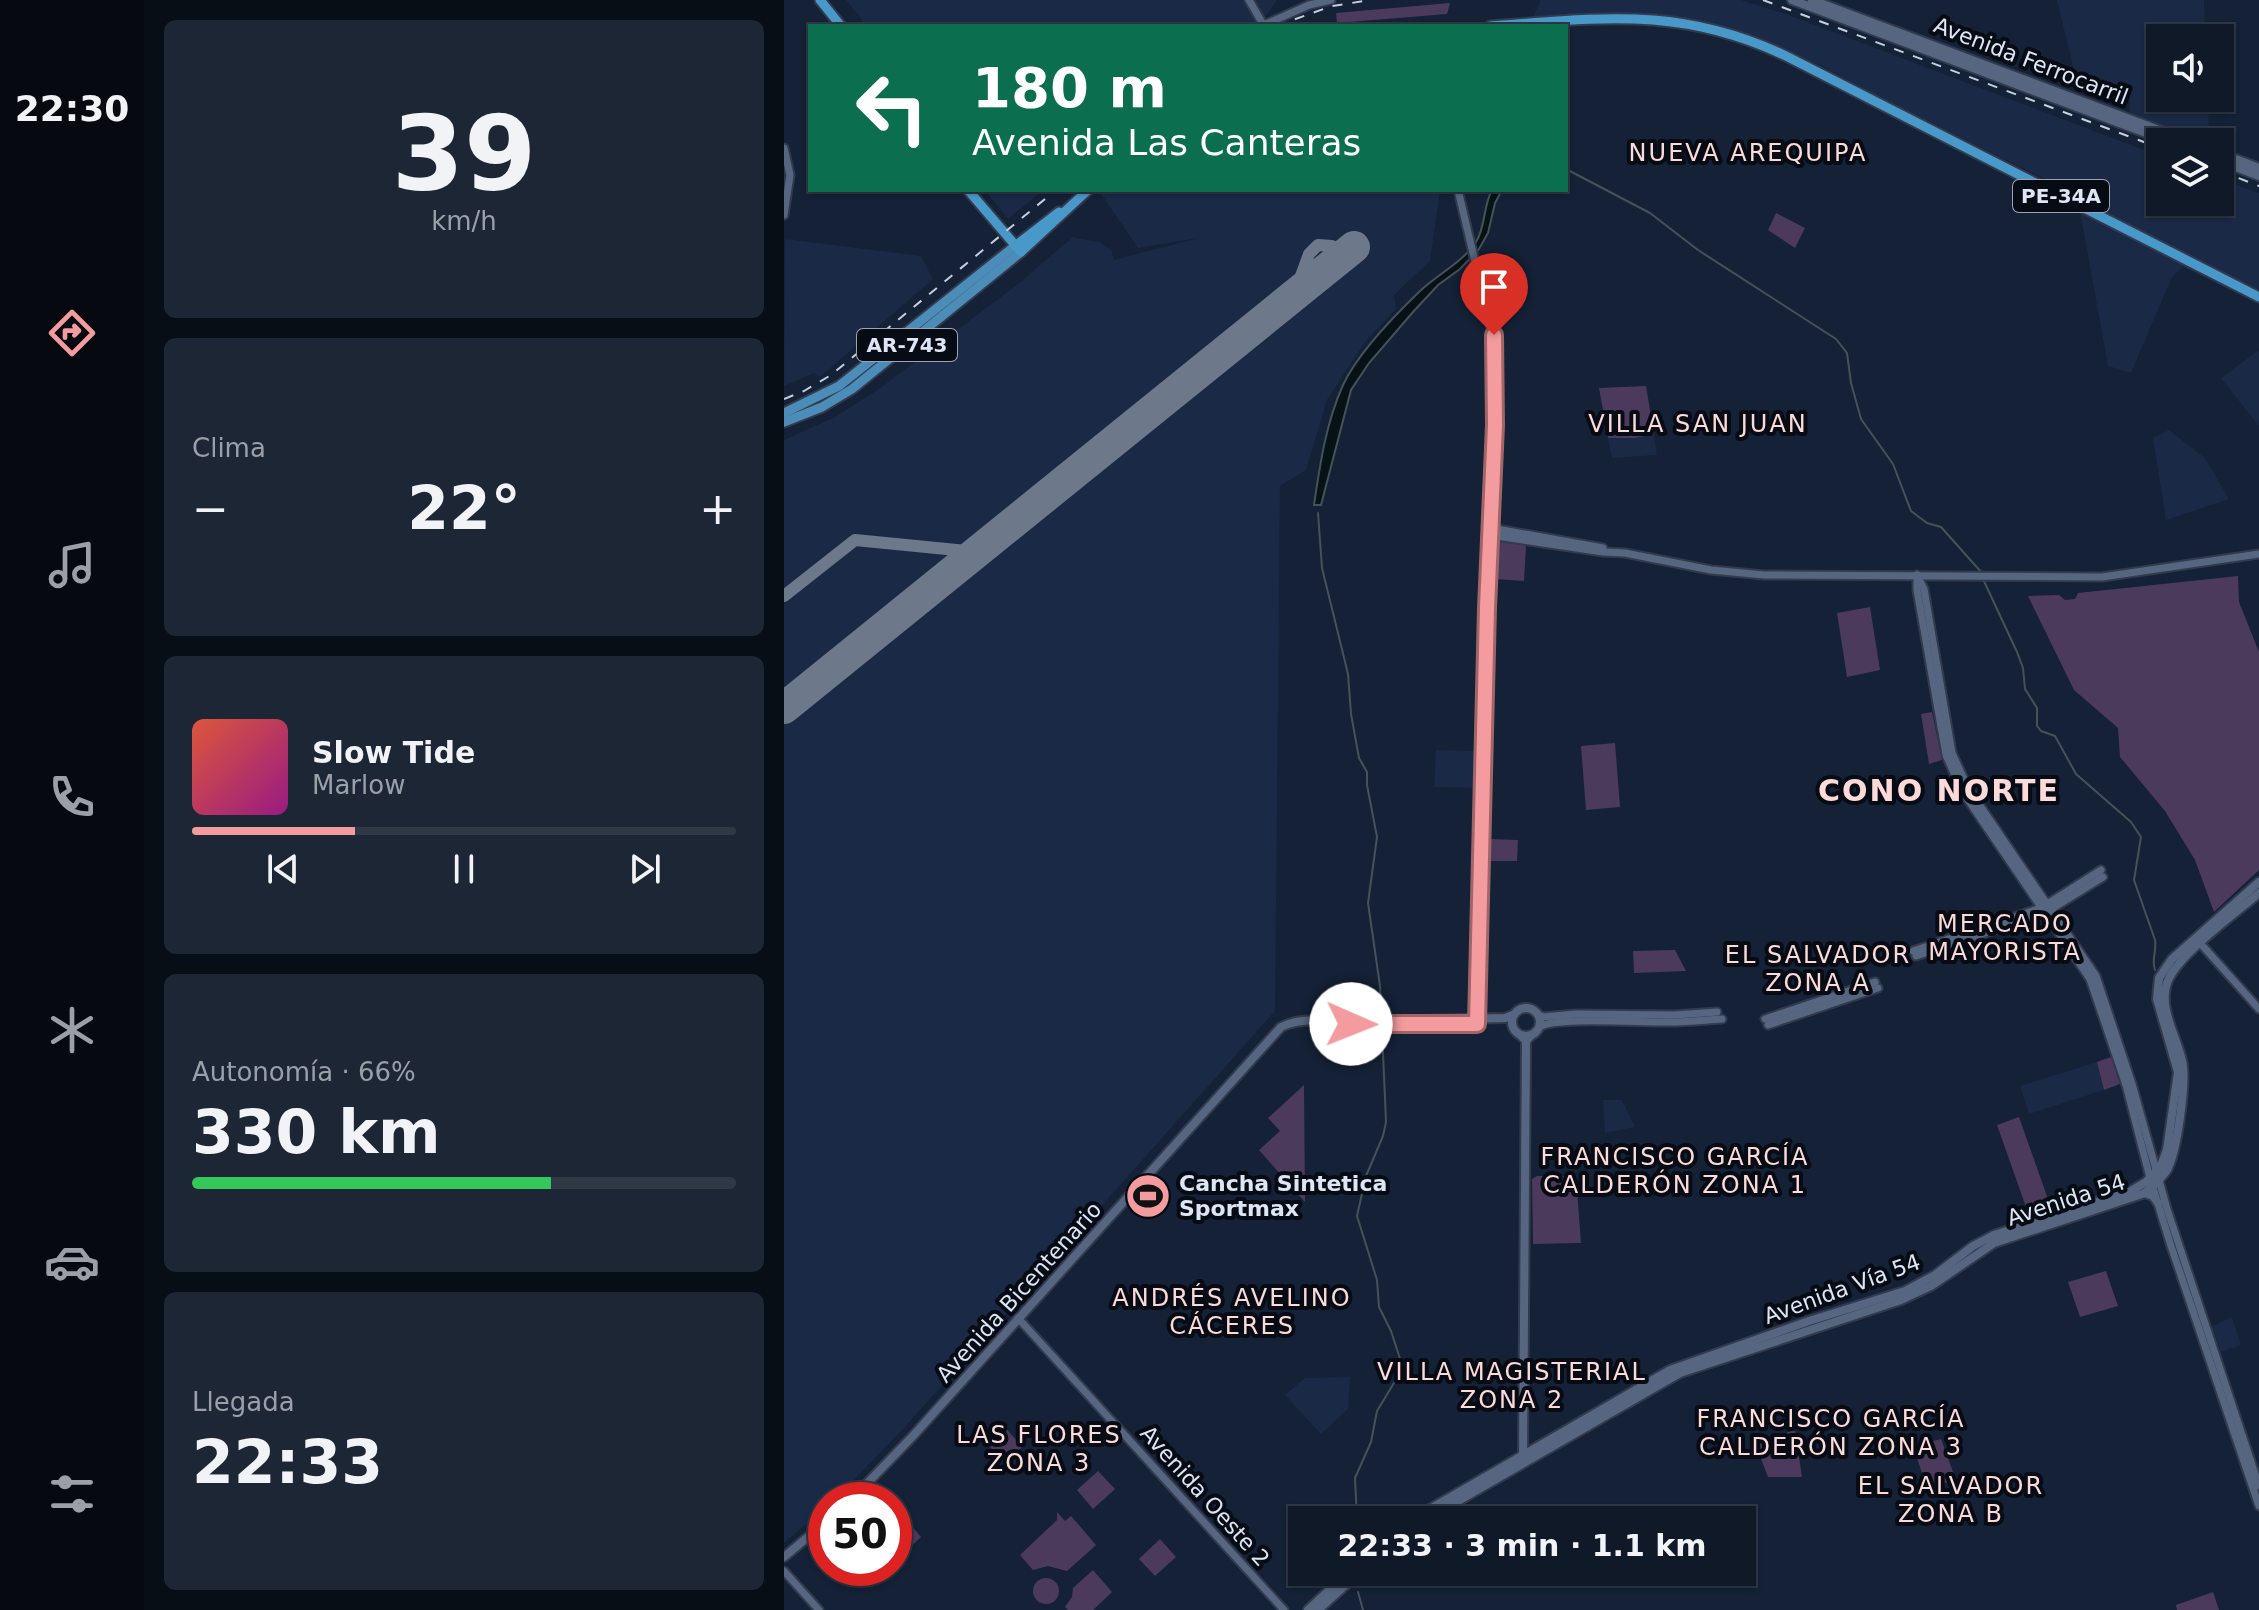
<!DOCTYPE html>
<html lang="es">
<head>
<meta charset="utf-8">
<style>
	:root { --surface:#0f1928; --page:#1d2634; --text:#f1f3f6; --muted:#9ba0a8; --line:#2f3845; --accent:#f49b9f }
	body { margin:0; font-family:"DejaVu Sans",sans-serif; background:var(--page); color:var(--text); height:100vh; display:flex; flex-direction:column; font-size:30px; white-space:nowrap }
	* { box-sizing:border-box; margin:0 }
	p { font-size:26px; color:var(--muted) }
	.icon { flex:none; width:44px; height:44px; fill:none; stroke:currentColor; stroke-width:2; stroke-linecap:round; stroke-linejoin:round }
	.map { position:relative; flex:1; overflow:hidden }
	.drawer { display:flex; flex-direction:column; gap:20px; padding:20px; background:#080e16; width:640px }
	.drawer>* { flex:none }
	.top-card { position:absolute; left:24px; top:24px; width:760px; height:168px; border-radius:0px; box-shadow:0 2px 6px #0004,0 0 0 2px var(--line); background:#0b6e4f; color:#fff; overflow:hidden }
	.tools { position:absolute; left:1362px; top:24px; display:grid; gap:16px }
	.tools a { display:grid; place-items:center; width:88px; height:88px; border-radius:0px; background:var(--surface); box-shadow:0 2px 6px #0004,0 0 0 2px var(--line); font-size:40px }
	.speed { position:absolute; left:24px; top:1482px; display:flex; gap:16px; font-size:40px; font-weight:700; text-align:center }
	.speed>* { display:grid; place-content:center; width:104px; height:104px; border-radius:50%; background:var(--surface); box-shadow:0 2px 6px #0004,0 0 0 2px var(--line); line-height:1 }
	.speed .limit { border:12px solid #d22; background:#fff; color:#111 }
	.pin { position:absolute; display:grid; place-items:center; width:68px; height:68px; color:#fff; margin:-82px -34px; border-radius:50% 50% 50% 0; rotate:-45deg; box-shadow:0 0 8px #0007 }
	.pin .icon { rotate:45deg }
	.me { position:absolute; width:88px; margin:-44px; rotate:91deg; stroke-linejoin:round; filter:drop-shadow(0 0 6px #0008) }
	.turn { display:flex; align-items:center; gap:28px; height:168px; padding:0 32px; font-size:36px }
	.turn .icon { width:104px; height:104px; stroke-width:2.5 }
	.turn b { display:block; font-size:56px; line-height:68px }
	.big { font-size:60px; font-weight:800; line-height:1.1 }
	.drawer .widget { flex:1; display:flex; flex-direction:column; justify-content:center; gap:12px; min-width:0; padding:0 28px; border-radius:12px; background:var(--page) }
	.drawer .dial { align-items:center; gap:0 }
	.dial b { font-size:104px; line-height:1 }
	.song { display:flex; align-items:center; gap:24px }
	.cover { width:96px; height:96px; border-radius:12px; background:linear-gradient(135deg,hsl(10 70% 55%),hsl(310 70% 35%)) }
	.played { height:8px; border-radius:4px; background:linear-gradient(90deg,var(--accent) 30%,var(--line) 30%) }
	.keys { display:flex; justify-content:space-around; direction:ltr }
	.heat { display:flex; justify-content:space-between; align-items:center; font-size:44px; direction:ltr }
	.charge { height:12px; border-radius:6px; background:linear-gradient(90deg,#34c759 66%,var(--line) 0) }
	.trip { position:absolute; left:504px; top:1506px; width:468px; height:80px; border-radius:0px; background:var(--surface); box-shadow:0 2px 6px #0004,0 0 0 2px var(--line); font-weight:800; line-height:80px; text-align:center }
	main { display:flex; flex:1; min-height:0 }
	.tab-bar { display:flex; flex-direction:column; width:144px; justify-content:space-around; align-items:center; background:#060a10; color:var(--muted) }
	.tab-bar .icon { width:56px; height:56px }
	.tab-bar .selected { color:var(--accent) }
	.tab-bar b { font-size:36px; color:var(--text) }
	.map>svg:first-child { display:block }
	.built { fill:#1a2945 }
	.green { fill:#4c3a5d }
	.water { fill:#061215; stroke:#465258; stroke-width:2 }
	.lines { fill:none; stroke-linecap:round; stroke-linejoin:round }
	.stream { stroke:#465258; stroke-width:2 }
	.taxiway { stroke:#6d788a; stroke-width:12 }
	.runway { stroke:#6d788a; stroke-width:32 }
	.tertiary-casing { stroke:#323a4d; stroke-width:11 }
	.secondary-casing { stroke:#323a4d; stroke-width:12 }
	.primary-casing { stroke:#323a4d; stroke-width:13 }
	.trunk-casing { stroke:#323a4d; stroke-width:13 }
	.tertiary { stroke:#576680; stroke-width:7 }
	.secondary { stroke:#576680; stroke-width:8 }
	.primary { stroke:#4c8cb8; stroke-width:9 }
	.trunk { stroke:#4899ca; stroke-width:9 }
	.rail { stroke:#c6cfdf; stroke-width:2; stroke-dasharray:10 10; stroke-linecap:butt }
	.route-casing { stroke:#9f6567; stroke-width:20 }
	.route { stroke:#f49b9f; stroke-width:14 }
	.labels { text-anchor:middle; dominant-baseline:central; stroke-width:8; stroke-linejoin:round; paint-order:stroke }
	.shield { fill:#060b14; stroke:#9ca4b2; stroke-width:2 }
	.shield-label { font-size:20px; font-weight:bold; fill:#dde6f5 }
	.street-label { font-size:22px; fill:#dde6f5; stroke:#060b14 }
	.poi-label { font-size:22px; font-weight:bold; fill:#dde6f5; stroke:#060b14; text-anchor:start }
	.neighbourhood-label { font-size:24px; letter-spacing:2px; fill:#fddada; stroke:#060b14 }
	.district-label { font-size:30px; font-weight:bold; letter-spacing:2px; fill:#fddada; stroke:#060b14 }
</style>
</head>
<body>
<main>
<nav class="tab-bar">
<b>22:30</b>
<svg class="icon selected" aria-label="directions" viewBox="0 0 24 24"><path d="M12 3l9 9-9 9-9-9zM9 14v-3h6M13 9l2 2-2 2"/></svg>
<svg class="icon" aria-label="music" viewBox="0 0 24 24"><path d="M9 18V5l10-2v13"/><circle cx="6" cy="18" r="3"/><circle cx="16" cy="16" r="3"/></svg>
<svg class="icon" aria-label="phone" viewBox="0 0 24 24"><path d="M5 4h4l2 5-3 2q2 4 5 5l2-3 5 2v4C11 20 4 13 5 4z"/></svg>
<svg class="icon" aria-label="climate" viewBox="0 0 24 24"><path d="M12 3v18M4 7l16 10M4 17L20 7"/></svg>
<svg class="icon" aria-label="car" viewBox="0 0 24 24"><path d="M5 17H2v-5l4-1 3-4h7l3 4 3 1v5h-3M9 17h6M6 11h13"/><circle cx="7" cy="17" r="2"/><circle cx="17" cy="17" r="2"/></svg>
<svg class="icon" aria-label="filters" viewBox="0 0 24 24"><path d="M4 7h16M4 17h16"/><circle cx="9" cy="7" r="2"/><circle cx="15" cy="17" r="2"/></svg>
</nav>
<section class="drawer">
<div class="widget dial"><b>39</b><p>km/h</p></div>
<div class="widget"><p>Clima</p>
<div class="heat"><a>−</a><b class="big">22°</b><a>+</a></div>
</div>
<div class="widget">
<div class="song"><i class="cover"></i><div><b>Slow Tide</b><p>Marlow</p></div></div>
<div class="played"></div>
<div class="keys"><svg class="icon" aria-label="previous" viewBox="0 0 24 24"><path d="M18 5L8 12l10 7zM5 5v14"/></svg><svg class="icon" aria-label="pause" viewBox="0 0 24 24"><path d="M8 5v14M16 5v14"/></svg><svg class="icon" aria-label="next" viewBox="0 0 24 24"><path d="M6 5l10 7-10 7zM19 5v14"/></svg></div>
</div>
<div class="widget"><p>Autonomía · 66%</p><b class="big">330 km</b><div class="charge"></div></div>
<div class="widget"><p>Llegada</p><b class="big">22:33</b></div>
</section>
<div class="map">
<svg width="1475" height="1610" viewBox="0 0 1475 1610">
	<rect width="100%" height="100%" fill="#142136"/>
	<!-- built -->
	<g class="built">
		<path d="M 62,0 L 493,0 L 475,26 L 79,26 L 77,18 Z"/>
		<path d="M 757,0 L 957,0 L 1002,14 L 1376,156 L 1376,202 L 1436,202 L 1436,179 L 1475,193 L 1475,304 L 1399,267 L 1388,277 L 1347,373 L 1324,366 L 1293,195 L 1097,98 L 1044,69 L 972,36 L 931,24 L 870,15 L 819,14 L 748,19 Z"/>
		<path d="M 1273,0 L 1420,0 L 1421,38 L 1376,38 L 1376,98 L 1424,98 L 1425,142 L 1415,142 L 1346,113 L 1346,87 L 1294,87 Z"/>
		<path d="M 201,190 L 259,190 L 224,219 Z"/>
		<path d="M 321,190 L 656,190 L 646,261 L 610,295 L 612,309 L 581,342 L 543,400 L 522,470 L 496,486 L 491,1011 L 121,1427 L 67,1483 L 49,1500 L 42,1500 L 42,1507 L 0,1543 L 0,440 L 51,417 L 95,389 L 234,284 L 289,237 L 317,243 L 327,250 L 330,260 L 415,238 L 354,248 L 317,194 Z"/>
		<path d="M 1,239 L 137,256 L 149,279 L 36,377 L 30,373 L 0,386 Z"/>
		<path d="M 1475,350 L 1475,426 L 1437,378 Z"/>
		<path d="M 1385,430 L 1421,458 L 1445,499 L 1382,520 L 1369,438 Z"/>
		<path d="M 870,434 L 873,455 L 828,458 L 824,438 L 851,438 Z"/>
		<path d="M 652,750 L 692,751 L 691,788 L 650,787 Z"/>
		<path d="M 1313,1062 L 1320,1090 L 1245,1114 L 1236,1086 Z"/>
		<path d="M 819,1100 L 838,1100 L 851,1127 L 821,1133 Z"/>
		<path d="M 1448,1317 L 1457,1345 L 1437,1352 L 1428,1326 Z"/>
		<path d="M 566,1377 L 564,1409 L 537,1434 L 501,1395 L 521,1378 Z"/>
	</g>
	<!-- green -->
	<g class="green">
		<path d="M 666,3 L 663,14 L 553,23 L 552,13 Z"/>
		<path d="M 992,213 L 1021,228 L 1011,248 L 984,230 Z"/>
		<path d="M 862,386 L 870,434 L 851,438 L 824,438 L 815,388 Z"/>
		<path d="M 713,541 L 742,545 L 740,581 L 711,579 Z"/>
		<path d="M 1454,576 L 1455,602 L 1475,652 L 1475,870 L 1430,912 L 1411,860 L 1381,811 L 1336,757 L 1334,728 L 1290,690 L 1244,596 L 1275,595 L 1281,600 L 1291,599 L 1294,593 Z"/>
		<path d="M 1086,607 L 1096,670 L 1063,677 L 1053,613 Z"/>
		<path d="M 1148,712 L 1158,760 L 1145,764 L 1137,714 Z"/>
		<path d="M 831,743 L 836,807 L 802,810 L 797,746 Z"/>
		<path d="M 704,839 L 734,840 L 733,861 L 704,861 Z"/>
		<path d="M 891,950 L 902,971 L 850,973 L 849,951 Z"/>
		<path d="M 1327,1057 L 1336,1084 L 1320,1090 L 1313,1062 Z"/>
		<path d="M 520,1085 L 521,1202 L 475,1150 L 496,1131 L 484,1118 Z"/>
		<path d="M 1235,1117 L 1264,1199 L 1242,1207 L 1213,1125 Z"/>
		<path d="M 753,1176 L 792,1176 L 797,1243 L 749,1244 L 748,1179 Z"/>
		<path d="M 1322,1271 L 1334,1306 L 1296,1317 L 1284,1282 Z"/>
		<path d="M 219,1425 L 238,1447 L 220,1463 L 201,1441 Z"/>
		<path d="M 1011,1430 L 1018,1477 L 984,1477 L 971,1443 Z"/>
		<path d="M 1157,1439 L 1172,1480 L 1143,1488 L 1129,1446 Z"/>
		<path d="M 314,1471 L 331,1489 L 309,1509 L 293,1490 Z"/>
		<path d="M 273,1512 L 281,1521 L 287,1516 L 312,1545 L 283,1571 L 264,1566 L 249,1570 L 236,1555 L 273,1520 Z"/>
		<path d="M 119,1516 L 137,1537 L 120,1553 L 110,1541 L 110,1524 Z"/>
		<path d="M 376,1539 L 392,1557 L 371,1576 L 355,1559 Z"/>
		<path d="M 309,1570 L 328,1592 L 309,1610 L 284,1610 L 281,1607 L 288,1597 L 289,1588 Z"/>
		<circle cx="262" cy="1591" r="13"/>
		<path d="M 1429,1592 L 1435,1610 L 1393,1610 L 1392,1605 Z"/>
	</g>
	<!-- water -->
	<path class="water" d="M 708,190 L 718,190 L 711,203 L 704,233 L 695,249 L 676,269 L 654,285 L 629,312 L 585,363 L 567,390 L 537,505 L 530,505 C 536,464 542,423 559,385 C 574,353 611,315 636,291 C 654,274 679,262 692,242 C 702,226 699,206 708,190 Z"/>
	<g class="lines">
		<!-- stream -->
		<g class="stream">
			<path d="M 782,169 L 866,213 L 914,250 L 1052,339 L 1063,353 L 1067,383 L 1077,419 L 1109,464 L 1127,511 L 1143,523 L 1157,527 L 1198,573"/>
			<path d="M 534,513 L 538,568 L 564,674 L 567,714 L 575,758 L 583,772 L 583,785 L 593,837 L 584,903 L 596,986 L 598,1023"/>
			<path d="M 1199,579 L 1233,652 L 1239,668 L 1241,689 L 1253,708 L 1253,726 L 1257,731 L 1271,736 L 1292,774 L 1347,822 L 1357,837 L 1350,880 L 1371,940 C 1373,951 1367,959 1371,970"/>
			<path d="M 573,1520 L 571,1478 L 587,1442 L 593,1411 L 619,1368 L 607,1331 L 595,1307 L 593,1280 L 573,1216 L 582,1176 L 599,1136 L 602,1122 L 598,1030"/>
			<path d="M 574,1592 L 579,1610"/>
		</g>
		<!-- taxiway -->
		<g class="taxiway">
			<path d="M 509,298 L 525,254 L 534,245 L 548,246 L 557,258 C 557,276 539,277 526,284"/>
			<path d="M 0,596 L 71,540 L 193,552"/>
		</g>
		<!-- runway -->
		<path class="runway" d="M 0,708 L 570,247"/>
		<!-- tertiary casing -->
		<g class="tertiary-casing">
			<g id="tertiary">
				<path d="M 465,0 L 480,26"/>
				<path d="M 480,25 L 525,5 L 547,0"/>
				<path d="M 0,148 L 6,175 L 0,215"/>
				<path d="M 674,190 L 712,350 L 693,1024"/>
				<path d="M 707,528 L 819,548"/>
				<path d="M 706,535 L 819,552 L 841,553 L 927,570 L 980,575 L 1318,577 L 1475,554"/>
				<path d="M 1133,575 L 1133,590 L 1162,755 L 1178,791 L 1306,979 L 1342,1085 L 1366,1178 L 1387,1246 L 1475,1506"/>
				<path d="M 1133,575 L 1140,589 L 1168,753 L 1184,788 L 1312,976 L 1348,1084 L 1383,1209 L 1475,1486"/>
				<path d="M 1417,944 L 1475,1009"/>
				<path d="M 1129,951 L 1257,908 L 1317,870"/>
				<path d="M 1132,956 L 1261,913 L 1319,877"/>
				<path d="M 755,1015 L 759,1017 L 792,1014 L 890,1015 L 933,1012"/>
				<path d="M 981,1019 L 1091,982"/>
				<path d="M 984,1025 L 1094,988"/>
				<path d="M 755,1027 C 771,1016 862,1023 887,1022 C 904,1022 921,1020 938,1019"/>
				<path d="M 736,1035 L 742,1042 L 748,1035"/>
				<path d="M 234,1318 L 500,1610"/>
				<path d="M 0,1571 L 35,1610"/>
			</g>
		</g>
		<!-- secondary casing -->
		<g class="secondary-casing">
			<g id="secondary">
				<path d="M 1008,0 L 1386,142"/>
				<path d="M 1028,0 L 1407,142"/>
				<path d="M 1436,153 L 1475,168"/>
				<path d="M 1436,161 L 1475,176"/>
				<circle cx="742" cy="1022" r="14"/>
				<path d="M 1361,1193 L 1369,1196 L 1374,1203"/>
				<path d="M 739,1455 L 742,1042"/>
				<path d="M 67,1500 L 128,1437 L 497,1027 C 537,1007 597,1040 637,1020 L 721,1018 L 729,1015"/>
				<path d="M 627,1520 L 886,1370 L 1025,1321 L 1121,1291 L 1151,1275 L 1189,1246 L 1210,1235 L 1347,1191 L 1362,1182 L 1377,1166 L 1383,1150 L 1394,1072 L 1373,999 L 1375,978 L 1388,959 L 1475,882"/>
				<path d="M 641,1520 L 896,1373 L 1117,1300 L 1147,1286 L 1210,1243 L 1361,1193 C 1369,1186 1377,1179 1383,1170 C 1393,1152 1403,1081 1398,1061 C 1393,1037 1374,1008 1383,983 C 1393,955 1451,914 1475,893"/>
				<path d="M 0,1557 L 42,1522"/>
				<path d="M 524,1610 L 565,1572"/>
				<path d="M 534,1610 L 576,1572"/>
			</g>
		</g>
		<!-- primary casing -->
		<g class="primary-casing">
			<g id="primary">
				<path d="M 0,413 L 55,386 L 231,246"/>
				<path d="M 0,422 L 38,407 L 68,389 L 237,252"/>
			</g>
		</g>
		<!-- trunk casing -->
		<g class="trunk-casing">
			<g id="trunk">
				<path d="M 36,0 L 57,26"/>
				<path d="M 706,26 C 817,18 897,6 1002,56 L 1475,297"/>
				<path d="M 184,190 L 237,252 L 304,190"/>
				<path d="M 231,246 L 275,212"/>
			</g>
		</g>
		<!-- tertiary -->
		<use href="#tertiary" class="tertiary"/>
		<!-- secondary -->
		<use href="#secondary" class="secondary"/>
		<!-- primary -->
		<use href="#primary" class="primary"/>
		<!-- trunk -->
		<use href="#trunk" class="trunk"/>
		<!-- rail -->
		<g class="rail">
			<path d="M 979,0 L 1376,148"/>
			<path d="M 492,26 L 548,6 L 587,0"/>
			<path d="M 1436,171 L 1475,186"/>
			<path d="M 0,399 L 20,391 L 47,375 L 272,190"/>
		</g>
	</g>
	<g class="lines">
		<!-- route casing -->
		<g class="route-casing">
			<path id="route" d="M 567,1024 L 693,1024 L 703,608 L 711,425 L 710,335"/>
		</g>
		<!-- route -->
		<use href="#route" class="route"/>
	</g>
	<!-- icons -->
	<defs>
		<g id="stadium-disc" transform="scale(2.3)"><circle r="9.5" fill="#f49b9f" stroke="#060b14"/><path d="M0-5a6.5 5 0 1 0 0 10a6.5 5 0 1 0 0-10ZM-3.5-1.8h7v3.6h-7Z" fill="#111"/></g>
	</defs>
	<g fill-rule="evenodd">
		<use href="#stadium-disc" x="364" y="1196"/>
	</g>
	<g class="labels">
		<!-- shield labels -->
		<g class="shield">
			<rect x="1229" y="180" width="96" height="32" rx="6"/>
			<rect x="73" y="329" width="100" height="32" rx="6"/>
		</g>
		<g class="shield-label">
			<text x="1277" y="196">PE-34A</text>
			<text x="123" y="345">AR-743</text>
		</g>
		<!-- street labels -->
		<g class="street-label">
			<text transform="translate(1247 61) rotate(21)">Avenida Ferrocarril</text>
			<text transform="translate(1282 1200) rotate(-18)">Avenida 54</text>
			<text transform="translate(1058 1289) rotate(-20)">Avenida Vía 54</text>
			<text transform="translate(235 1292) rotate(-48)">Avenida Bicentenario</text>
			<text transform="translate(421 1496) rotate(48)">Avenida Oeste 2</text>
		</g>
		<!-- poi labels -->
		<g class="poi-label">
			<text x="395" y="1183">Cancha Sintetica<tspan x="395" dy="25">Sportmax</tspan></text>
		</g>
		<!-- neighbourhood labels -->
		<g class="neighbourhood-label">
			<text x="964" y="153">NUEVA AREQUIPA</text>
			<text x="914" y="424">VILLA SAN JUAN</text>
			<text x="1221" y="924">MERCADO<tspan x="1221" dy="28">MAYORISTA</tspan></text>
			<text x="1034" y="955">EL SALVADOR<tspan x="1034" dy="28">ZONA A</tspan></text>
			<text x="891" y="1157">FRANCISCO GARCÍA<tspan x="891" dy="28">CALDERÓN ZONA 1</tspan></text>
			<text x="448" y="1298">ANDRÉS AVELINO<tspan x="448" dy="28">CÁCERES</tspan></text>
			<text x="728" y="1372">VILLA MAGISTERIAL<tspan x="728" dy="28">ZONA 2</tspan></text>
			<text x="1047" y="1419">FRANCISCO GARCÍA<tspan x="1047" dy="28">CALDERÓN ZONA 3</tspan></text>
			<text x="255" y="1435">LAS FLORES<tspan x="255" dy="28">ZONA 3</tspan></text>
			<text x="1167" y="1486">EL SALVADOR<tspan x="1167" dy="28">ZONA B</tspan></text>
		</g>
		<!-- district labels -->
		<g class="district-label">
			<text x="1155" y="790">CONO NORTE</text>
		</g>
	</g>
</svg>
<div class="tools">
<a><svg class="icon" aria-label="sound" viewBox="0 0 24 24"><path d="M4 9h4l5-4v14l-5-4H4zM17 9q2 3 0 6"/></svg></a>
<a><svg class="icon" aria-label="layers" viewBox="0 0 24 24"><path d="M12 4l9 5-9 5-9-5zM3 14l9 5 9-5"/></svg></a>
</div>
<div class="speed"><div class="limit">50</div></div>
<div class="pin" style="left:710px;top:335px;background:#d93025"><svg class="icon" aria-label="arrive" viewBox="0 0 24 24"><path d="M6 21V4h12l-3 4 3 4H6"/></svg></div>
<svg class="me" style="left:567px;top:1024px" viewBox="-20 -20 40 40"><circle r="19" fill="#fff"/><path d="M0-13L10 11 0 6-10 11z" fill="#f49b9f"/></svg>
<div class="trip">22:33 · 3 min · 1.1 km</div>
<div class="top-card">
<div class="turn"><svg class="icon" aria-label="left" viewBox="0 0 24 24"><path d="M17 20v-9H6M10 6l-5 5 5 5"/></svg><div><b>180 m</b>Avenida Las Canteras</div></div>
</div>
</div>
</main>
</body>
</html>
